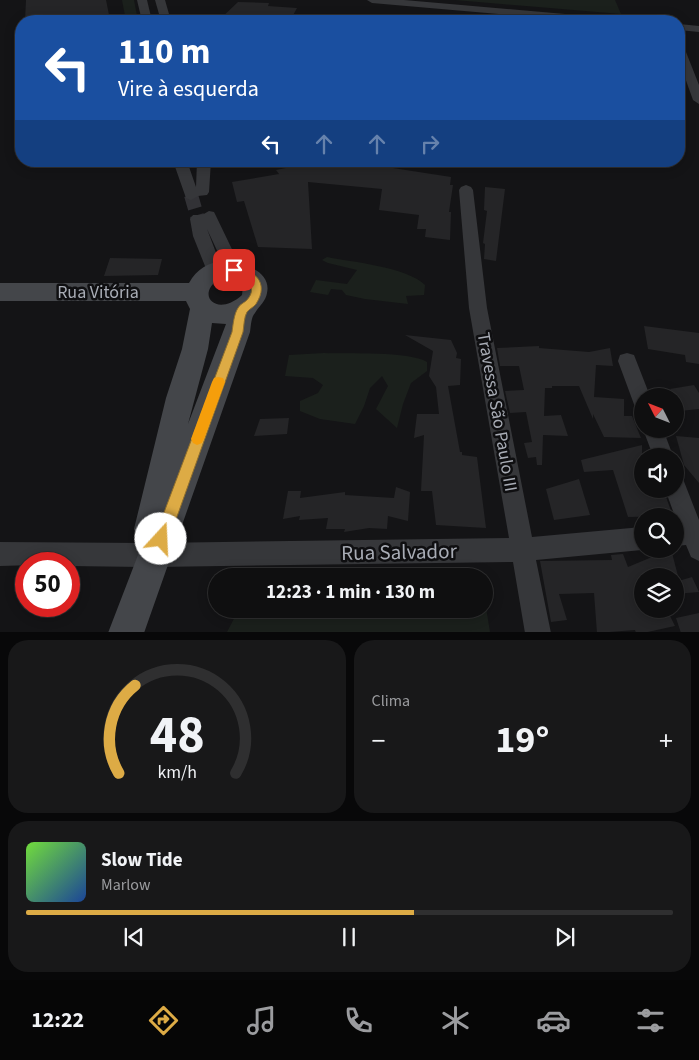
<!DOCTYPE html>
<html lang="pt">
<head>
<meta charset="utf-8">
<style>
	:root { --surface:#0f0f10; --page:#181819; --text:#f1f3f6; --muted:#9b9c9f; --line:#2f2f30; --accent:#ddab45 }
	body { margin:0; font-family:"Source Sans 3",sans-serif; background:var(--page); color:var(--text); height:100vh; display:flex; flex-direction:column; font-size:19px; white-space:nowrap }
	* { box-sizing:border-box; margin:0 }
	p { font-size:16px; color:var(--muted) }
	.icon { flex:none; width:28px; height:28px; fill:none; stroke:currentColor; stroke-width:2; stroke-linecap:round; stroke-linejoin:round }
	.map { position:relative; height:632px; overflow:hidden }
	.sheet { display:flex; flex-direction:column; gap:8px; padding:8px; background:#080809; flex:1 }
	.sheet>* { flex:none }
	.top-card { position:absolute; left:15px; top:15px; width:670px; height:152px; border-radius:20px; box-shadow:0 2px 12px #0003,0 0 0 1px var(--line); background:#1a4fa0; color:#fff; overflow:hidden }
	.needle { width:32px; rotate:312deg }
	.fabs { position:absolute; left:634px; top:388px; display:grid; gap:10px }
	.fabs a { display:grid; place-items:center; width:50px; height:50px; border-radius:50%; background:var(--surface); box-shadow:0 2px 12px #0003,0 0 0 1px var(--line); font-size:25px }
	.speed { position:absolute; left:15px; top:552px; display:flex; gap:10px; font-size:25px; font-weight:700; text-align:center }
	.speed>* { display:grid; place-content:center; width:65px; height:65px; border-radius:50%; background:var(--surface); box-shadow:0 2px 12px #0003,0 0 0 1px var(--line); line-height:1 }
	.speed .limit { border:8px solid #d22; background:#fff; color:#111 }
	.pin { position:absolute; display:grid; place-items:center; width:42px; height:42px; color:#fff; margin:-21px; border-radius:10px; box-shadow:0 2px 8px #0006 }
	.me { position:absolute; width:55px; margin:-28px; rotate:20deg; stroke-linejoin:round; filter:drop-shadow(0 0 4px #0008) }
	.turn { display:flex; align-items:center; gap:18px; height:105px; padding:0 20px; font-size:22px }
	.turn .icon { width:65px; height:65px; stroke-width:2.5 }
	.turn b { display:block; font-size:35px; line-height:42px }
	.lanes { display:flex; align-items:center; height:48px; padding:0 20px; background:#0003; justify-content:center; gap:25px; direction:ltr }
	.lanes .off { opacity:.35 }
	.big { font-size:38px; font-weight:700; line-height:1.1 }
	.sheet .card { flex:1; display:flex; flex-direction:column; justify-content:center; gap:8px; min-width:0; padding:0 18px; border-radius:20px; background:var(--page) }
	.sheet .dial { align-items:center; gap:0 }
	.dial svg { height:130px; overflow:visible; fill:none; stroke:var(--line); stroke-width:7; stroke-linecap:round; text-anchor:middle }
	.dial text { fill:var(--text); stroke:none }
	.song { display:flex; align-items:center; gap:15px }
	.cover { width:60px; height:60px; border-radius:8px; background:linear-gradient(135deg,hsl(100 70% 55%),hsl(220 70% 35%)) }
	.played { height:5px; border-radius:2px; background:linear-gradient(90deg,var(--accent) 60%,var(--line) 60%) }
	.keys { display:flex; justify-content:space-around; direction:ltr }
	.heat { display:flex; justify-content:space-between; align-items:center; font-size:28px; direction:ltr }
	.sheet .tiles { flex:1; display:grid; gap:8px; grid-template-columns:1fr 1fr }
	.card:last-child { grid-column:span 2 }
	.trip { position:absolute; left:208px; top:568px; width:285px; height:50px; border-radius:25px; background:var(--surface); box-shadow:0 2px 12px #0003,0 0 0 1px var(--line); font-weight:700; line-height:50px; text-align:center }
	.menu { display:flex; height:80px; justify-content:space-around; align-items:center; background:#060606; color:var(--muted) }
	.menu .icon { width:35px; height:35px }
	.menu .selected { color:var(--accent) }
	.menu b { font-size:22px; color:var(--text) }
	.map>svg:first-child { display:block }
	.green { fill:#1b201c }
	.building { fill:#252527 }
	.lines { fill:none; stroke-linecap:round; stroke-linejoin:round }
	.street-tunnel { stroke:#323236; stroke-width:14; stroke-dasharray:14 7; stroke-linecap:butt }
	.street { fill:#36373a; fill-rule:evenodd }
	.secondary { fill:#44464a; fill-rule:evenodd }
	.route { fill:#ddab45; stroke:#906f2d }
	.slow { fill:#f59e0b }
	.labels { text-anchor:middle; dominant-baseline:central; stroke-width:5; stroke-linejoin:round; paint-order:stroke }
	.street-label { font-size:18px; fill:#a8acb5; stroke:#0f0f11 }
	.near-street-label { font-size:21px; fill:#a8acb5; stroke:#0f0f11 }
</style>
</head>
<body>
<div class="map">
<svg width="699" height="633" viewBox="0 0 699 633">
	<rect width="100%" height="100%" fill="#141416"/>
	<!-- green -->
	<g class="green">
		<path d="M 122,0 L 134,0 L 138,21 L 126,21 Z"/>
		<path d="M 455,0 L 615,0 L 621,14 Z"/>
		<path d="M 327,257 C 352,262 407,267 425,285 L 424,295 L 406,296 L 408,304 L 365,299 L 346,295 L 342,290 L 331,289 L 328,295 L 310,292 L 316,280 L 347,284 L 357,270 L 328,263 L 322,260 Z"/>
		<path d="M 324,353 C 348,354 409,351 427,362 L 427,371 L 411,383 L 403,404 L 397,428 L 376,409 L 388,386 L 382,376 L 370,388 L 364,406 L 355,424 L 320,419 L 300,411 L 300,401 L 318,393 L 323,385 L 313,378 L 285,376 L 289,355 Z"/>
		<path d="M 484,595 L 490,632 L 227,632 L 239,609 L 484,609 Z"/>
	</g>
	<!-- building -->
	<g class="building">
		<path d="M 26,0 L 106,0 L 109,15 L 74,21 L 73,16 L 25,21 Z"/>
		<path d="M 238,2 L 269,3 L 268,6 L 297,8 L 290,21 L 218,21 Z"/>
		<path d="M 298,161 L 367,164 L 451,177 L 450,185 L 453,185 L 449,212 L 451,212 L 450,240 L 425,237 L 426,229 L 417,229 L 419,215 L 379,210 L 382,189 L 308,182 L 312,249 L 258,247 L 244,201 L 237,202 L 232,182 L 279,174 L 276,170 L 296,166 Z"/>
		<path d="M 485,187 L 505,189 L 496,261 L 484,259 L 485,244 L 483,243 L 487,211 L 484,210 Z"/>
		<path d="M 110,258 L 162,259 L 158,275 L 104,276 Z"/>
		<path d="M 644,326 L 699,333 L 699,364 L 686,362 L 685,355 L 648,349 Z"/>
		<path d="M 405,335 L 451,340 L 457,353 L 456,358 L 461,359 L 460,385 L 448,386 L 460,452 L 462,452 L 462,455 L 477,457 L 486,528 L 436,525 L 432,491 L 421,491 L 424,435 L 414,438 L 417,414 L 439,414 L 436,387 L 429,376 L 433,351 Z"/>
		<path d="M 539,346 L 539,348 L 589,352 L 610,348 L 613,366 L 596,365 L 594,397 L 624,399 L 624,416 L 632,416 L 641,438 L 604,437 L 593,414 L 593,419 L 579,386 L 552,386 L 552,388 L 545,388 L 544,416 L 561,415 L 568,436 L 543,435 L 542,465 L 537,465 L 536,457 L 528,458 L 524,443 L 532,442 L 526,412 L 510,413 L 505,391 L 524,390 L 519,366 L 500,366 L 497,348 Z"/>
		<path d="M 694,385 L 699,393 L 699,409 L 680,411 L 675,396 L 670,389 Z"/>
		<path d="M 289,418 L 287,434 L 254,436 L 260,419 Z"/>
		<path d="M 676,436 L 699,438 L 699,483 L 684,465 Z"/>
		<path d="M 642,445 L 642,462 L 638,462 L 642,478 L 642,489 L 663,489 L 673,516 L 628,517 L 613,470 L 584,472 L 581,460 Z"/>
		<path d="M 579,479 L 590,515 L 554,520 L 546,489 Z"/>
		<path d="M 396,487 L 410,492 L 408,521 L 388,516 L 387,529 L 369,528 L 344,532 L 345,529 L 326,529 L 328,518 L 299,520 L 300,516 L 283,519 L 288,491 L 301,491 L 300,498 L 345,492 L 345,495 L 394,498 Z"/>
		<path d="M 671,549 L 678,576 L 642,576 L 642,612 L 670,616 L 675,626 L 643,633 L 636,633 L 635,630 L 597,633 L 594,593 L 559,594 L 567,620 L 551,622 L 540,561 L 612,560 L 611,555 L 623,554 L 628,567 L 652,557 L 650,551 Z"/>
		<path d="M 692,577 L 699,592 L 675,594 L 675,582 Z"/>
		<path d="M 699,613 L 699,632 L 681,633 L 676,618 Z"/>
	</g>
	<g class="lines">
		<!-- street-tunnel -->
		<path class="street-tunnel" d="M 191,195 L 198,219"/>
		<!-- street -->
		<g class="street">
			<path d="M 137,0 L 147,0 L 152,21 L 142,21 Z"/>
			<path d="M 155,0 L 165,0 L 171,21 L 161,21 Z"/>
			<path d="M 367,0 L 404,0 L 611,18 L 616,21 L 580,21 L 372,3 Z"/>
			<path d="M 679,24 L 699,26 L 699,32 L 679,30 Z"/>
			<path d="M 679,44 L 684,47 L 699,85 L 699,104 L 693,100 L 679,61 Z"/>
			<path d="M 173,161 L 187,161 L 196,187 L 197,161 L 211,161 L 209,192 L 207,195 L 198,196 L 191,200 L 186,198 Z"/>
			<path d="M 466,185 L 471,187 L 473,190 L 487,308 L 532,537 L 642,527 L 642,549 L 644,549 L 642,550 L 536,560 L 551,633 L 525,633 L 513,562 L 155,567 L 150,565 L 144,567 L 69,566 L 69,564 L 0,566 L 0,542 L 144,543 L 150,545 L 155,543 L 509,538 L 469,308 L 459,190 L 461,187 Z"/>
			<path d="M 209,211 L 214,212 L 216,216 L 242,270 L 240,274 L 234,276 L 228,274 L 207,229 L 223,271 L 221,275 L 215,277 L 209,275 L 207,271 L 193,236 L 190,219 L 193,215 L 202,215 Z"/>
			<path d="M 627,353 L 634,355 L 650,396 L 642,396 L 642,410 L 635,407 L 618,361 L 620,355 Z"/>
			<path d="M 643,429 L 663,429 L 673,456 L 653,456 Z"/>
			<path d="M 675,476 L 683,479 L 699,520 L 699,561 L 691,557 L 686,545 L 675,546 L 675,522 L 677,522 L 665,489 L 675,489 Z"/>
		</g>
		<!-- secondary -->
		<path class="secondary" d="M 224,261 C 240,262 272,270 267,293 C 266,301 259,306 255,313 C 251,317 251,326 250,332 L 144,633 L 108,633 L 143,542 L 138,541 L 134,529 L 166,398 L 182,349 L 190,309 L 186,301 L 0,301 L 0,283 L 189,283 C 197,269 208,262 224,261 ZM 220,278 C 229,278 237,278 243,286 L 242,295 C 217,318 194,295 220,278 ZM 212,323 L 226,324 L 188,424 L 208,349 Z"/>
	</g>
	<!-- route -->
	<path class="route" d="M 234,266 C 254,270 270,282 256,304 C 254,307 249,309 247,312 C 244,317 244,326 243,332 L 169,539 L 166,544 L 161,546 L 156,544 L 154,539 L 232,332 C 233,325 234,314 238,308 C 240,304 244,303 247,300 C 260,285 242,276 230,272 L 229,270 Z"/>
	<!-- slow -->
	<path class="slow" d="M 218,377 L 223,378 L 225,382 L 204,439 L 202,443 L 197,445 L 193,443 L 191,439 L 212,382 L 214,378 Z"/>
	<g class="labels">
		<!-- street labels -->
		<g class="street-label">
			<text x="98" y="292">Rua Vitória</text>
			<text transform="translate(497 412) rotate(80)">Travessa São Paulo III</text>
		</g>
		<!-- near-street labels -->
		<g class="near-street-label">
			<text transform="translate(399 552) rotate(-1)">Rua Salvador</text>
		</g>
	</g>
</svg>
<div class="fabs">
<a><svg class="needle" viewBox="-14 -14 28 28"><path d="M0-13l5 13h-10z" fill="#e53935"/><path d="M0 13l5-13h-10z" fill="#9b9c9f"/></svg></a>
<a><svg class="icon" aria-label="sound" viewBox="0 0 24 24"><path d="M4 9h4l5-4v14l-5-4H4zM17 9q2 3 0 6"/></svg></a>
<a><svg class="icon" aria-label="search" viewBox="0 0 24 24"><circle cx="10" cy="10" r="6"/><path d="M15 15l6 6"/></svg></a>
<a><svg class="icon" aria-label="layers" viewBox="0 0 24 24"><path d="M12 4l9 5-9 5-9-5zM3 14l9 5 9-5"/></svg></a>
</div>
<div class="speed"><div class="limit">50</div></div>
<div class="pin" style="left:234px;top:270px;background:#d93025"><svg class="icon" aria-label="arrive" viewBox="0 0 24 24"><path d="M6 21V4h12l-3 4 3 4H6"/></svg></div>
<svg class="me" style="left:161px;top:539px" viewBox="-20 -20 40 40"><circle r="19" fill="#fff"/><path d="M0-13L10 11 0 6-10 11z" fill="#ddab45"/></svg>
<div class="trip">12:23 · 1 min · 130 m</div>
<div class="top-card">
<div class="turn"><svg class="icon" aria-label="left" viewBox="0 0 24 24"><path d="M17 20v-9H6M10 6l-5 5 5 5"/></svg><div><b>110 m</b>Vire à esquerda</div></div>
<div class="lanes"><svg class="icon" aria-label="left" viewBox="0 0 24 24"><path d="M17 20v-9H6M10 6l-5 5 5 5"/></svg><svg class="icon off" aria-label="ahead" viewBox="0 0 24 24"><path d="M12 20V5M6 11l6-6 6 6"/></svg><svg class="icon off" aria-label="ahead" viewBox="0 0 24 24"><path d="M12 20V5M6 11l6-6 6 6"/></svg><svg class="icon off" aria-label="right" viewBox="0 0 24 24"><path d="M7 20v-9h11M14 6l5 5-5 5"/></svg></div>
</div>
</div>
<section class="sheet">
<div class="tiles">
<div class="card dial"><svg viewBox="0 0 100 80">
<path d="M14 69A42 42 0 1 1 86 69"/>
<path d="M14 69A42 42 0 0 1 24 15" stroke="#ddab45"/>
<text x="50" y="56" font-size="32" font-weight="700">48</text>
<text x="50" y="72" font-size="11">km/h</text>
</svg></div>
<div class="card"><p>Clima</p>
<div class="heat"><a>−</a><b class="big">19°</b><a>+</a></div>
</div>
<div class="card">
<div class="song"><i class="cover"></i><div><b>Slow Tide</b><p>Marlow</p></div></div>
<div class="played"></div>
<div class="keys"><svg class="icon" aria-label="previous" viewBox="0 0 24 24"><path d="M18 5L8 12l10 7zM5 5v14"/></svg><svg class="icon" aria-label="pause" viewBox="0 0 24 24"><path d="M8 5v14M16 5v14"/></svg><svg class="icon" aria-label="next" viewBox="0 0 24 24"><path d="M6 5l10 7-10 7zM19 5v14"/></svg></div>
</div>
</div>
</section>
<nav class="menu">
<b>12:22</b>
<svg class="icon selected" aria-label="directions" viewBox="0 0 24 24"><path d="M12 3l9 9-9 9-9-9zM9 14v-3h6M13 9l2 2-2 2"/></svg>
<svg class="icon" aria-label="music" viewBox="0 0 24 24"><path d="M9 18V5l10-2v13"/><circle cx="6" cy="18" r="3"/><circle cx="16" cy="16" r="3"/></svg>
<svg class="icon" aria-label="phone" viewBox="0 0 24 24"><path d="M5 4h4l2 5-3 2q2 4 5 5l2-3 5 2v4C11 20 4 13 5 4z"/></svg>
<svg class="icon" aria-label="climate" viewBox="0 0 24 24"><path d="M12 3v18M4 7l16 10M4 17L20 7"/></svg>
<svg class="icon" aria-label="car" viewBox="0 0 24 24"><path d="M5 17H2v-5l4-1 3-4h7l3 4 3 1v5h-3M9 17h6M6 11h13"/><circle cx="7" cy="17" r="2"/><circle cx="17" cy="17" r="2"/></svg>
<svg class="icon" aria-label="filters" viewBox="0 0 24 24"><path d="M4 7h16M4 17h16"/><circle cx="9" cy="7" r="2"/><circle cx="15" cy="17" r="2"/></svg>
</nav>
</body>
</html>
